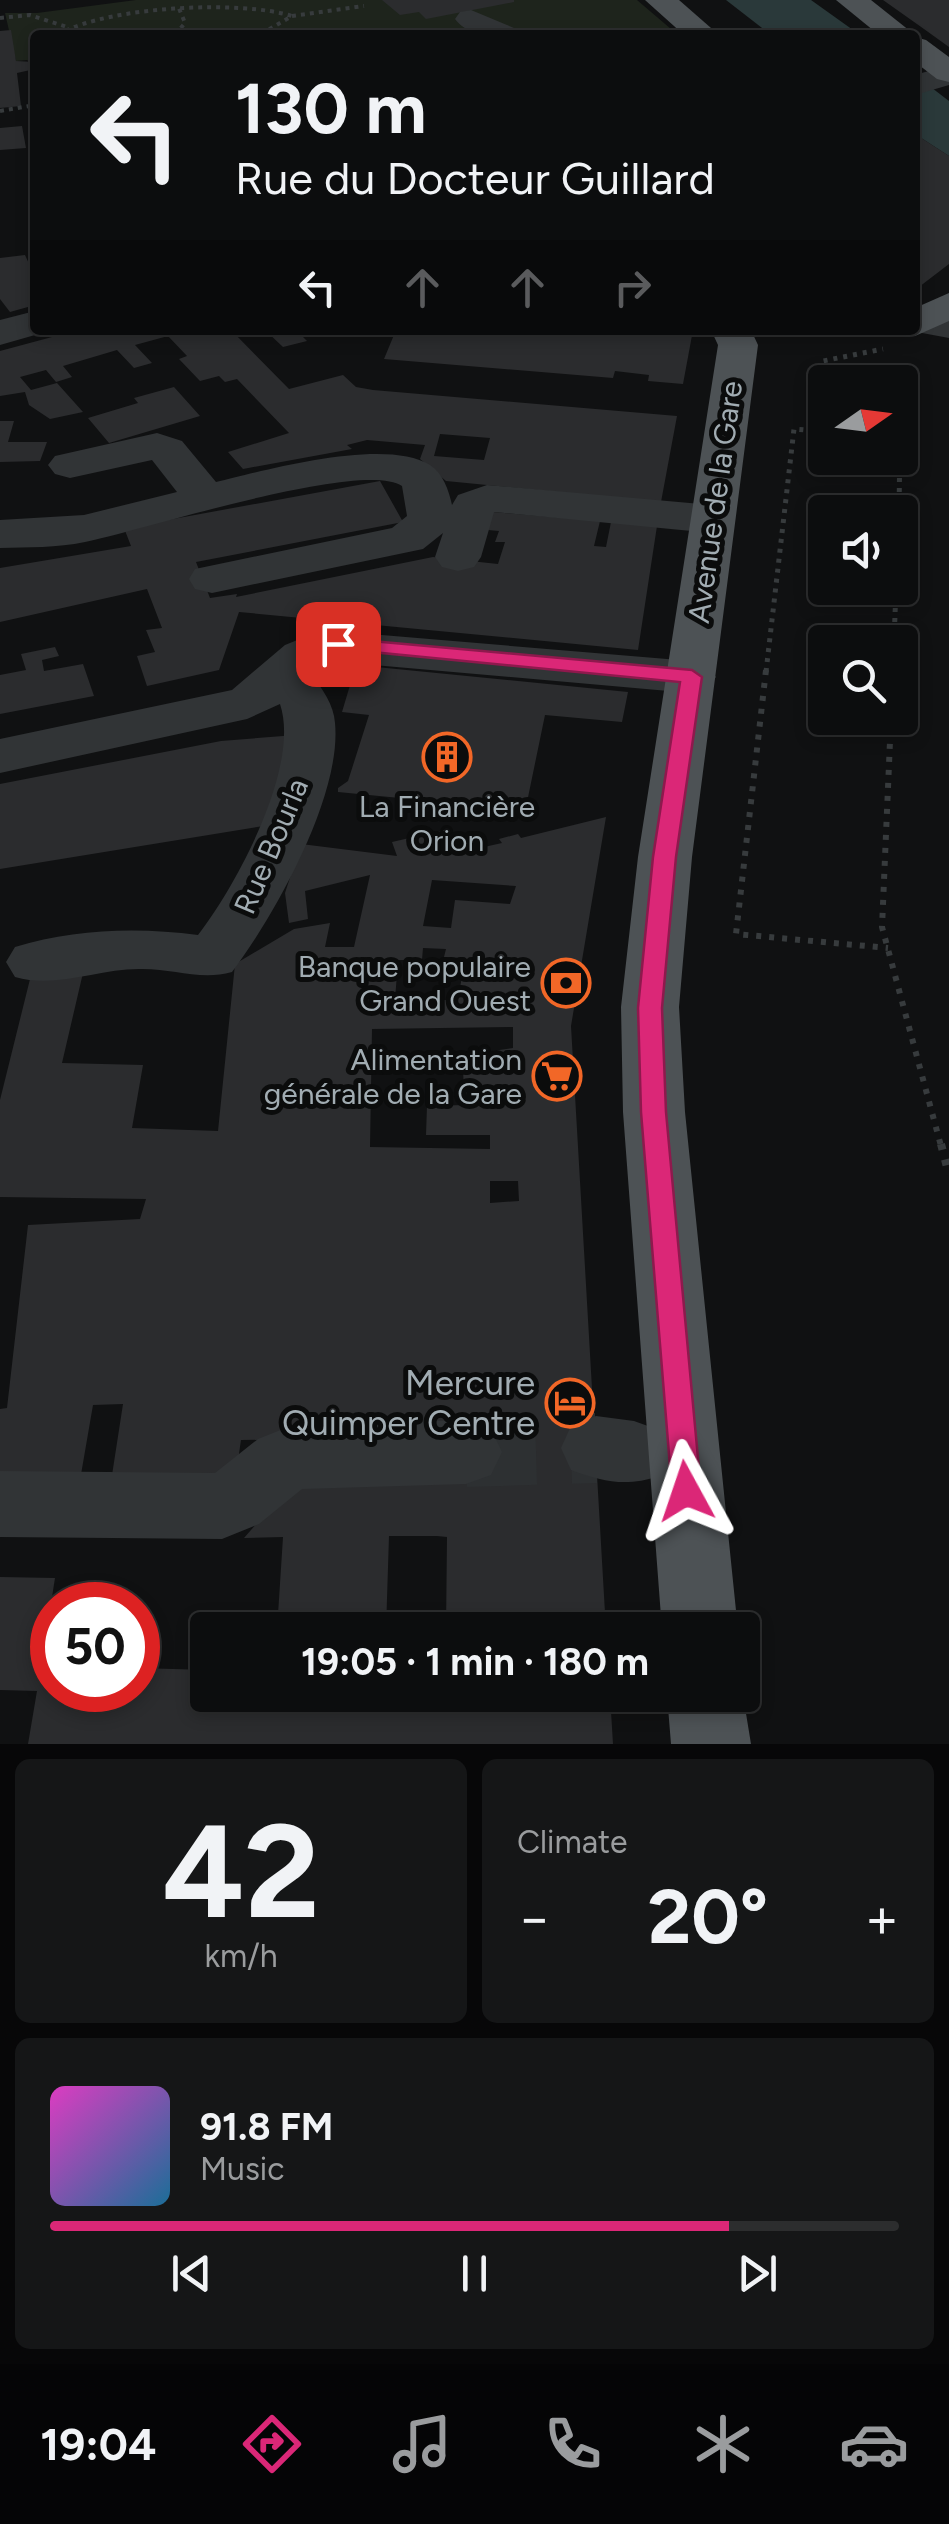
<!DOCTYPE html>
<html lang="en">
<head>
<meta charset="utf-8">
<style>
	:root { --surface:#0c0d0e; --page:#151617; --text:#f1f3f6; --muted:#9a9c9e; --line:#2c2d2e; --accent:#db2777 }
	body { margin:0; font-family:Figtree,sans-serif; background:var(--page); color:var(--text); height:100vh; display:flex; flex-direction:column; font-size:38px; white-space:nowrap }
	* { box-sizing:border-box; margin:0 }
	p { font-size:32px; color:var(--muted) }
	.icon { flex:none; width:55px; height:55px; fill:none; stroke:currentColor; stroke-width:2; stroke-linecap:round; stroke-linejoin:round }
	.map { position:relative; height:1744px; overflow:hidden }
	.panel { display:flex; flex-direction:column; gap:15px; padding:15px; background:#070708; flex:1 }
	.panel>* { flex:none }
	.guide { position:absolute; left:30px; top:30px; width:890px; height:305px; border-radius:10px; box-shadow:0 5px 15px #0003,0 0 0 2px var(--line); background:#0c0d0e; color:var(--text); overflow:hidden }
	.needle { width:65px; rotate:76deg }
	.tools { position:absolute; left:808px; top:365px; display:grid; gap:20px }
	.tools a { display:grid; place-items:center; width:110px; height:110px; border-radius:10px; background:var(--surface); box-shadow:0 5px 15px #0003,0 0 0 2px var(--line); font-size:50px }
	.speed { position:absolute; left:30px; top:1582px; display:flex; gap:20px; font-size:50px; font-weight:700; text-align:center }
	.speed>* { display:grid; place-content:center; width:130px; height:130px; border-radius:50%; background:var(--surface); box-shadow:0 5px 15px #0003,0 0 0 2px var(--line); line-height:1 }
	.speed .limit { border:15px solid #d22; background:#fff; color:#111 }
	.pin { position:absolute; display:grid; place-items:center; width:85px; height:85px; color:#fff; margin:-42px; border-radius:20px; box-shadow:0 5px 15px #0006 }
	.me { position:absolute; width:110px; margin:-55px; rotate:355deg; stroke-linejoin:round; filter:drop-shadow(0 0 8px #0008) }
	.turn { display:flex; align-items:center; gap:35px; height:210px; padding:0 40px; font-size:45px }
	.turn .icon { width:130px; height:130px; stroke-width:2.5 }
	.turn b { display:block; font-size:70px; line-height:85px }
	.lanes { display:flex; align-items:center; height:95px; padding:0 40px; background:#0003; justify-content:center; gap:50px; direction:ltr }
	.lanes .off { opacity:.35 }
	.big { font-size:75px; font-weight:700; line-height:1.1 }
	.panel .card { flex:1; display:flex; flex-direction:column; justify-content:center; gap:15px; min-width:0; padding:0 35px; border-radius:15px; background:var(--page) }
	.panel .dial { align-items:center; gap:0 }
	.dial b { font-size:130px; line-height:1 }
	.song { display:flex; align-items:center; gap:30px }
	.cover { width:120px; height:120px; border-radius:15px; background:linear-gradient(135deg,hsl(310 70% 55%),hsl(200 70% 35%)) }
	.played { height:10px; border-radius:5px; background:linear-gradient(90deg,var(--accent) 80%,var(--line) 80%) }
	.keys { display:flex; justify-content:space-around; direction:ltr }
	.heat { display:flex; justify-content:space-between; align-items:center; font-size:55px; direction:ltr }
	.panel .tiles { flex:1; display:grid; gap:15px; grid-template-columns:1fr 1fr }
	.card:last-child { grid-column:span 2 }
	.trip { position:absolute; left:190px; top:1612px; width:570px; height:100px; border-radius:10px; background:var(--surface); box-shadow:0 5px 15px #0003,0 0 0 2px var(--line); font-weight:700; line-height:100px; text-align:center }
	.dock { display:flex; height:160px; justify-content:space-around; align-items:center; background:#050506; color:var(--muted) }
	.dock .icon { width:70px; height:70px }
	.dock .selected { color:var(--accent) }
	.dock b { font-size:45px; color:var(--text) }
	.map>svg:first-child { display:block }
	.green { fill:#1e241c }
	.water { fill:#2a393a }
	.building { fill:#2b2c2e; fill-rule:evenodd }
	.lines { fill:none; stroke-linecap:round; stroke-linejoin:round }
	.minor-tunnel { stroke:#2d3032; stroke-width:70; stroke-dasharray:70 35; stroke-linecap:butt }
	.path-far3 { stroke:#373b3d; stroke-width:4; stroke-dasharray:4 5; stroke-linecap:butt }
	.path-far2 { stroke:#373b3d; stroke-width:5; stroke-dasharray:4 6; stroke-linecap:butt }
	.path-far1 { stroke:#373b3d; stroke-width:6; stroke-dasharray:5 8; stroke-linecap:butt }
	.path { stroke:#373b3d; stroke-width:8; stroke-dasharray:6 10; stroke-linecap:butt }
	.minor { fill:#313436; fill-rule:evenodd }
	.major { fill:#4d5255; fill-rule:evenodd }
	.route { fill:#db2777; stroke:#8e194d; stroke-width:2.5 }
	.labels { text-anchor:middle; dominant-baseline:central; stroke-width:10; stroke-linejoin:round; paint-order:stroke }
	.street-label { font-size:30px; fill:#a1acb2; stroke:#0b0c0c }
	.poi-label { font-size:30px; fill:#a1acb2; stroke:#0b0c0c; text-anchor:end }
	.near-poi-label { font-size:35px; fill:#a1acb2; stroke:#0b0c0c; text-anchor:end }
</style>
</head>
<body>
<div class="map">
<svg width="949" height="1744" viewBox="0 0 949 1744">
	<rect width="100%" height="100%" fill="#101112"/>
	<!-- green -->
	<path class="green" d="M 136,0 L 637,0 L 678,35 L 35,35 L 35,66 L 27,60 L 16,61 L 5,13 L 37,13 Z"/>
	<!-- water -->
	<g class="water">
		<path d="M 726,0 L 811,0 L 860,35 L 771,35 Z"/>
		<path d="M 915,75 L 949,101 L 949,156 L 915,134 Z"/>
	</g>
	<!-- building -->
	<g class="building">
		<path d="M 382,0 L 514,0 L 514,2 L 426,19 L 419,12 L 400,15 Z"/>
		<path d="M 883,0 L 949,0 L 949,47 L 924,29 Z"/>
		<path d="M 11,30 L 16,61 L 34,62 L 35,69 L 17,73 L 21,106 L 0,108 L 0,31 Z"/>
		<path d="M 22,126 L 26,148 L 0,150 L 0,128 Z"/>
		<path d="M 915,134 L 949,156 L 949,264 L 915,290 Z"/>
		<path d="M 25,255 L 35,277 L 35,305 L 10,312 L 0,299 L 0,258 Z"/>
		<path d="M 78,330 L 231,330 L 289,389 L 343,375 L 356,387 L 373,390 L 677,416 L 661,502 L 446,481 L 420,459 L 425,445 L 367,440 L 347,445 L 352,449 L 243,469 L 228,452 L 289,433 L 237,379 L 225,382 L 219,376 L 200,381 L 179,359 L 187,356 L 168,336 L 135,345 L 152,363 L 134,368 L 117,350 L 63,366 L 72,377 L 56,382 L 46,370 L 20,377 L 31,390 L 57,383 L 83,412 L 50,419 L 29,405 L 25,392 L 0,396 L 0,351 ZM 440,434 L 490,438 L 484,460 L 434,456 Z"/>
		<path d="M 265,330 L 296,330 L 307,341 L 283,347 Z"/>
		<path d="M 396,330 L 570,333 L 693,330 L 683,384 L 648,381 L 649,375 L 615,371 L 613,378 L 384,359 Z"/>
		<path d="M 174,387 L 200,416 L 109,443 L 88,418 L 138,403 L 134,398 Z"/>
		<path d="M 0,421 L 14,421 L 8,442 L 47,442 L 40,461 L 0,462 Z"/>
		<path d="M 380,481 L 403,522 L 196,562 L 210,598 L 237,594 L 236,597 L 433,557 L 498,564 L 505,542 L 495,542 L 499,531 L 488,530 L 493,512 L 600,521 L 594,546 L 606,547 L 611,522 L 657,526 L 638,650 L 239,612 L 219,670 L 147,686 L 137,656 L 155,652 L 146,630 L 162,628 L 147,589 L 0,622 L 0,568 L 131,546 L 124,528 Z"/>
		<path d="M 55,647 L 59,656 L 42,660 L 44,671 L 83,664 L 94,696 L 0,714 L 0,675 L 26,670 L 21,654 Z"/>
		<path d="M 356,665 L 628,692 L 622,722 L 545,715 L 526,807 L 518,806 L 518,812 L 511,817 L 490,815 L 485,809 L 488,803 L 482,806 L 338,792 L 338,788 L 348,781 L 369,715 L 342,712 Z"/>
		<path d="M 296,735 L 270,825 L 0,869 L 0,784 L 221,741 Z"/>
		<path d="M 606,817 L 571,1026 L 606,1630 L 446,1630 L 447,1537 L 437,1536 L 389,1536 L 386,1630 L 277,1630 L 283,1537 L 244,1538 L 298,1476 L 460,1438 L 241,1440 L 235,1481 L 110,1488 L 123,1404 L 93,1405 L 79,1486 L 0,1485 L 0,1409 L 7,1408 L 28,1225 L 140,1219 L 146,1199 L 0,1197 L 0,1100 L 33,967 L 86,960 L 62,1063 L 143,1065 L 132,1128 L 218,1131 L 235,964 L 294,929 L 330,923 L 325,947 L 354,947 L 370,875 L 305,891 L 308,919 L 289,923 L 285,893 L 301,844 L 397,856 L 392,842 L 444,830 L 451,841 L 481,834 L 484,847 L 502,843 L 499,839 L 518,834 L 521,838 ZM 432,880 L 516,886 L 510,904 L 455,900 L 451,928 L 423,926 ZM 423,948 L 446,949 L 444,957 L 465,958 L 458,1000 L 395,1000 L 398,960 L 422,960 ZM 513,1027 L 513,1048 L 492,1051 L 492,1065 L 463,1071 L 465,1105 L 427,1106 L 426,1135 L 490,1135 L 490,1149 L 370,1147 L 372,1029 ZM 490,1181 L 518,1181 L 519,1201 L 490,1203 Z"/>
		<path d="M 0,1577 L 55,1578 L 41,1667 L 52,1667 L 52,1690 L 138,1690 L 138,1668 L 208,1670 L 208,1695 L 610,1695 L 613,1744 L 28,1744 L 37,1691 L 0,1690 Z"/>
	</g>
	<g class="lines">
		<!-- minor-tunnel -->
		<path class="minor-tunnel" d="M 466,1452 L 596,1448"/>
		<!-- path-far3 -->
		<g class="path-far3">
			<path d="M 292,16 L 364,6"/>
			<path d="M 0,18 L 30,15 L 67,27"/>
			<path d="M 64,35 L 61,33 C 112,6 241,0 292,16 L 259,35"/>
			<path d="M 175,35 L 185,23 L 178,6"/>
			<path d="M 0,111 L 35,105"/>
		</g>
		<!-- path-far2 -->
		<g class="path-far2">
			<path d="M 825,432 L 816,431 L 823,361 L 883,349"/>
			<path d="M 899,512 L 900,440"/>
			<path d="M 894,642 L 896,588"/>
			<path d="M 766,672 L 794,429 L 816,431"/>
		</g>
		<!-- path-far1 -->
		<g class="path-far1">
			<path d="M 766,670 L 736,934 L 888,948"/>
			<path d="M 891,718 L 882,927 L 941,1146"/>
		</g>
		<!-- path -->
		<path class="path" d="M 941,1144 L 949,1175"/>
		<!-- minor -->
		<g class="minor">
			<path d="M 471,10 L 514,28 L 519,35 C 496,35 470,39 455,19 L 460,12 Z"/>
			<path d="M 949,65 L 949,85 L 915,95 L 915,75 Z"/>
			<path d="M 920,310 L 949,314 L 949,338 L 906,330 L 915,330 L 915,311 Z"/>
			<path d="M 35,311 L 35,330 L 49,331 L 0,345 L 0,320 Z"/>
			<path d="M 157,433 L 182,441 L 216,482 C 266,470 385,437 430,465 C 443,473 449,491 452,505 L 458,495 L 487,485 L 712,505 L 728,509 L 735,519 L 728,529 L 712,533 L 494,512 L 481,557 L 474,567 L 458,571 L 442,567 L 435,557 L 443,533 L 423,549 L 212,593 L 195,589 L 189,579 L 195,569 L 392,528 L 407,516 L 402,486 C 361,459 141,531 85,542 C 57,548 28,547 0,548 L 0,520 L 84,515 L 177,492 L 152,460 L 70,478 L 55,474 L 48,465 L 55,456 Z"/>
			<path d="M 322,630 L 691,661 L 709,666 L 716,677 L 709,688 L 691,693 L 328,661 L 311,674 C 322,688 334,705 335,723 C 342,795 275,915 232,972 C 200,981 172,968 139,969 C 97,969 56,989 15,977 L 6,962 L 15,947 C 74,929 137,927 198,935 C 236,886 301,766 280,704 L 247,719 L 0,773 L 0,739 L 232,690 L 285,645 Z"/>
			<path d="M 596,1416 L 634,1421 L 659,1430 L 670,1453 L 659,1476 C 627,1487 603,1482 571,1470 L 561,1448 L 571,1426 Z"/>
			<path d="M 466,1420 L 491,1429 L 502,1452 L 491,1475 L 466,1484 L 302,1489 L 259,1524 L 222,1539 L 0,1537 L 0,1471 L 215,1473 L 258,1439 L 293,1425 Z"/>
		</g>
		<!-- major -->
		<g class="major">
			<path d="M 645,0 L 679,0 L 719,35 L 684,35 Z"/>
			<path d="M 836,0 L 871,0 L 915,35 L 879,35 Z"/>
			<path d="M 915,37 L 926,40 L 949,57 L 949,82 L 937,79 L 915,62 Z"/>
			<path d="M 949,293 L 949,321 L 915,336 L 901,332 L 915,330 L 915,308 Z"/>
			<path d="M 711,330 L 751,330 L 758,345 L 692,857 L 679,1007 L 685,1112 L 738,1630 L 662,1630 L 623,1112 L 621,1007 L 638,857 L 718,345 Z"/>
			<path d="M 742,1689 L 751,1744 L 671,1744 L 667,1695 L 742,1695 Z"/>
		</g>
	</g>
	<!-- route -->
	<path class="route" d="M 338,638 L 692,670 L 702,677 L 676,857 L 662,1008 L 666,1112 L 701,1491 L 697,1500 L 686,1504 L 676,1500 L 672,1491 L 641,1112 L 638,1008 L 653,857 L 680,682 L 331,648 L 331,639 Z"/>
	<!-- icons -->
	<defs>
		<g id="building-ring" transform="scale(2.5)"><circle r="9.5" fill="#0b0c0c" stroke="#f26727" stroke-width="1.5"/><path d="M-4-6H4V6H1V3H-1V6H-4ZM-2.5-4.3h1.7v1.8h-1.7ZM.8-4.3h1.7v1.8H.8ZM-2.5-1h1.7V.8h-1.7ZM.8-1h1.7V.8H.8Z" fill="#f26727"/></g>
		<g id="bank-ring" transform="scale(2.5)"><circle r="9.5" fill="#0b0c0c" stroke="#f26727" stroke-width="1.5"/><path d="M-6-4H6V4H-6ZM0-2.3a2.3 2.3 0 1 0 0 4.6a2.3 2.3 0 1 0 0-4.6Z" fill="#f26727"/></g>
		<g id="supermarket-ring" transform="scale(2.5)"><circle r="9.5" fill="#0b0c0c" stroke="#f26727" stroke-width="1.5"/><path d="M-6-5.5h2.5l.6 2H6L4.5 2H-2.5L-4.4-4H-6ZM-1.5 3.2a1.3 1.3 0 1 0 .1 0ZM3 3.2a1.3 1.3 0 1 0 .1 0Z" fill="#f26727"/></g>
		<g id="hotel-ring" transform="scale(2.5)"><circle r="9.5" fill="#0b0c0c" stroke="#f26727" stroke-width="1.5"/><path d="M-6-4.5h1.5V1H6V5H4.5V3h-9V5H-6ZM-4 0a1.8 1.8 0 1 1 3.6 0ZM.5 0V-2.5h3Q6-2.5 6 0Z" fill="#f26727"/></g>
	</defs>
	<g fill-rule="evenodd">
		<use href="#building-ring" x="447" y="757"/>
		<use href="#bank-ring" x="566" y="983"/>
		<use href="#supermarket-ring" x="557" y="1076"/>
		<use href="#hotel-ring" x="570" y="1403"/>
	</g>
	<g class="labels">
		<!-- street labels -->
		<g class="street-label">
			<text transform="translate(715 502) rotate(-82)">Avenue de la Gare</text>
			<text transform="translate(271 846) rotate(-67)">Rue Bourla</text>
		</g>
		<!-- poi labels -->
		<g class="poi-label">
			<text x="447" y="806" text-anchor="middle">La Financière<tspan x="447" dy="34">Orion</tspan></text>
			<text x="531" y="966">Banque populaire<tspan x="531" dy="34">Grand Ouest</tspan></text>
			<text x="522" y="1059">Alimentation<tspan x="522" dy="34">générale de la Gare</tspan></text>
		</g>
		<!-- near-poi labels -->
		<g class="near-poi-label">
			<text x="535" y="1383">Mercure<tspan x="535" dy="40">Quimper Centre</tspan></text>
		</g>
	</g>
</svg>
<div class="tools">
<a><svg class="needle" viewBox="-14 -14 28 28"><path d="M0-13l5 13h-10z" fill="#e53935"/><path d="M0 13l5-13h-10z" fill="#9a9c9e"/></svg></a>
<a><svg class="icon" aria-label="sound" viewBox="0 0 24 24"><path d="M4 9h4l5-4v14l-5-4H4zM17 9q2 3 0 6"/></svg></a>
<a><svg class="icon" aria-label="search" viewBox="0 0 24 24"><circle cx="10" cy="10" r="6"/><path d="M15 15l6 6"/></svg></a>
</div>
<div class="speed"><div class="limit">50</div></div>
<div class="pin" style="left:338px;top:644px;background:#d93025"><svg class="icon" aria-label="arrive" viewBox="0 0 24 24"><path d="M6 21V4h12l-3 4 3 4H6"/></svg></div>
<svg class="me" style="left:686px;top:1491px" viewBox="-20 -20 40 40"><path d="M0-17L14 15 0 8-14 15z" fill="#db2777" stroke="#fff" stroke-width="4"/></svg>
<div class="trip">19:05 · 1 min · 180 m</div>
<div class="guide">
<div class="turn"><svg class="icon" aria-label="left" viewBox="0 0 24 24"><path d="M17 20v-9H6M10 6l-5 5 5 5"/></svg><div><b>130 m</b>Rue du Docteur Guillard</div></div>
<div class="lanes"><svg class="icon" aria-label="left" viewBox="0 0 24 24"><path d="M17 20v-9H6M10 6l-5 5 5 5"/></svg><svg class="icon off" aria-label="ahead" viewBox="0 0 24 24"><path d="M12 20V5M6 11l6-6 6 6"/></svg><svg class="icon off" aria-label="ahead" viewBox="0 0 24 24"><path d="M12 20V5M6 11l6-6 6 6"/></svg><svg class="icon off" aria-label="right" viewBox="0 0 24 24"><path d="M7 20v-9h11M14 6l5 5-5 5"/></svg></div>
</div>
</div>
<section class="panel">
<div class="tiles">
<div class="card dial"><b>42</b><p>km/h</p></div>
<div class="card"><p>Climate</p>
<div class="heat"><a>−</a><b class="big">20°</b><a>+</a></div>
</div>
<div class="card">
<div class="song"><i class="cover"></i><div><b>91.8 FM</b><p>Music</p></div></div>
<div class="played"></div>
<div class="keys"><svg class="icon" aria-label="previous" viewBox="0 0 24 24"><path d="M18 5L8 12l10 7zM5 5v14"/></svg><svg class="icon" aria-label="pause" viewBox="0 0 24 24"><path d="M8 5v14M16 5v14"/></svg><svg class="icon" aria-label="next" viewBox="0 0 24 24"><path d="M6 5l10 7-10 7zM19 5v14"/></svg></div>
</div>
</div>
</section>
<nav class="dock">
<b>19:04</b>
<svg class="icon selected" aria-label="directions" viewBox="0 0 24 24"><path d="M12 3l9 9-9 9-9-9zM9 14v-3h6M13 9l2 2-2 2"/></svg>
<svg class="icon" aria-label="music" viewBox="0 0 24 24"><path d="M9 18V5l10-2v13"/><circle cx="6" cy="18" r="3"/><circle cx="16" cy="16" r="3"/></svg>
<svg class="icon" aria-label="phone" viewBox="0 0 24 24"><path d="M5 4h4l2 5-3 2q2 4 5 5l2-3 5 2v4C11 20 4 13 5 4z"/></svg>
<svg class="icon" aria-label="climate" viewBox="0 0 24 24"><path d="M12 3v18M4 7l16 10M4 17L20 7"/></svg>
<svg class="icon" aria-label="car" viewBox="0 0 24 24"><path d="M5 17H2v-5l4-1 3-4h7l3 4 3 1v5h-3M9 17h6M6 11h13"/><circle cx="7" cy="17" r="2"/><circle cx="17" cy="17" r="2"/></svg>
</nav>
</body>
</html>
